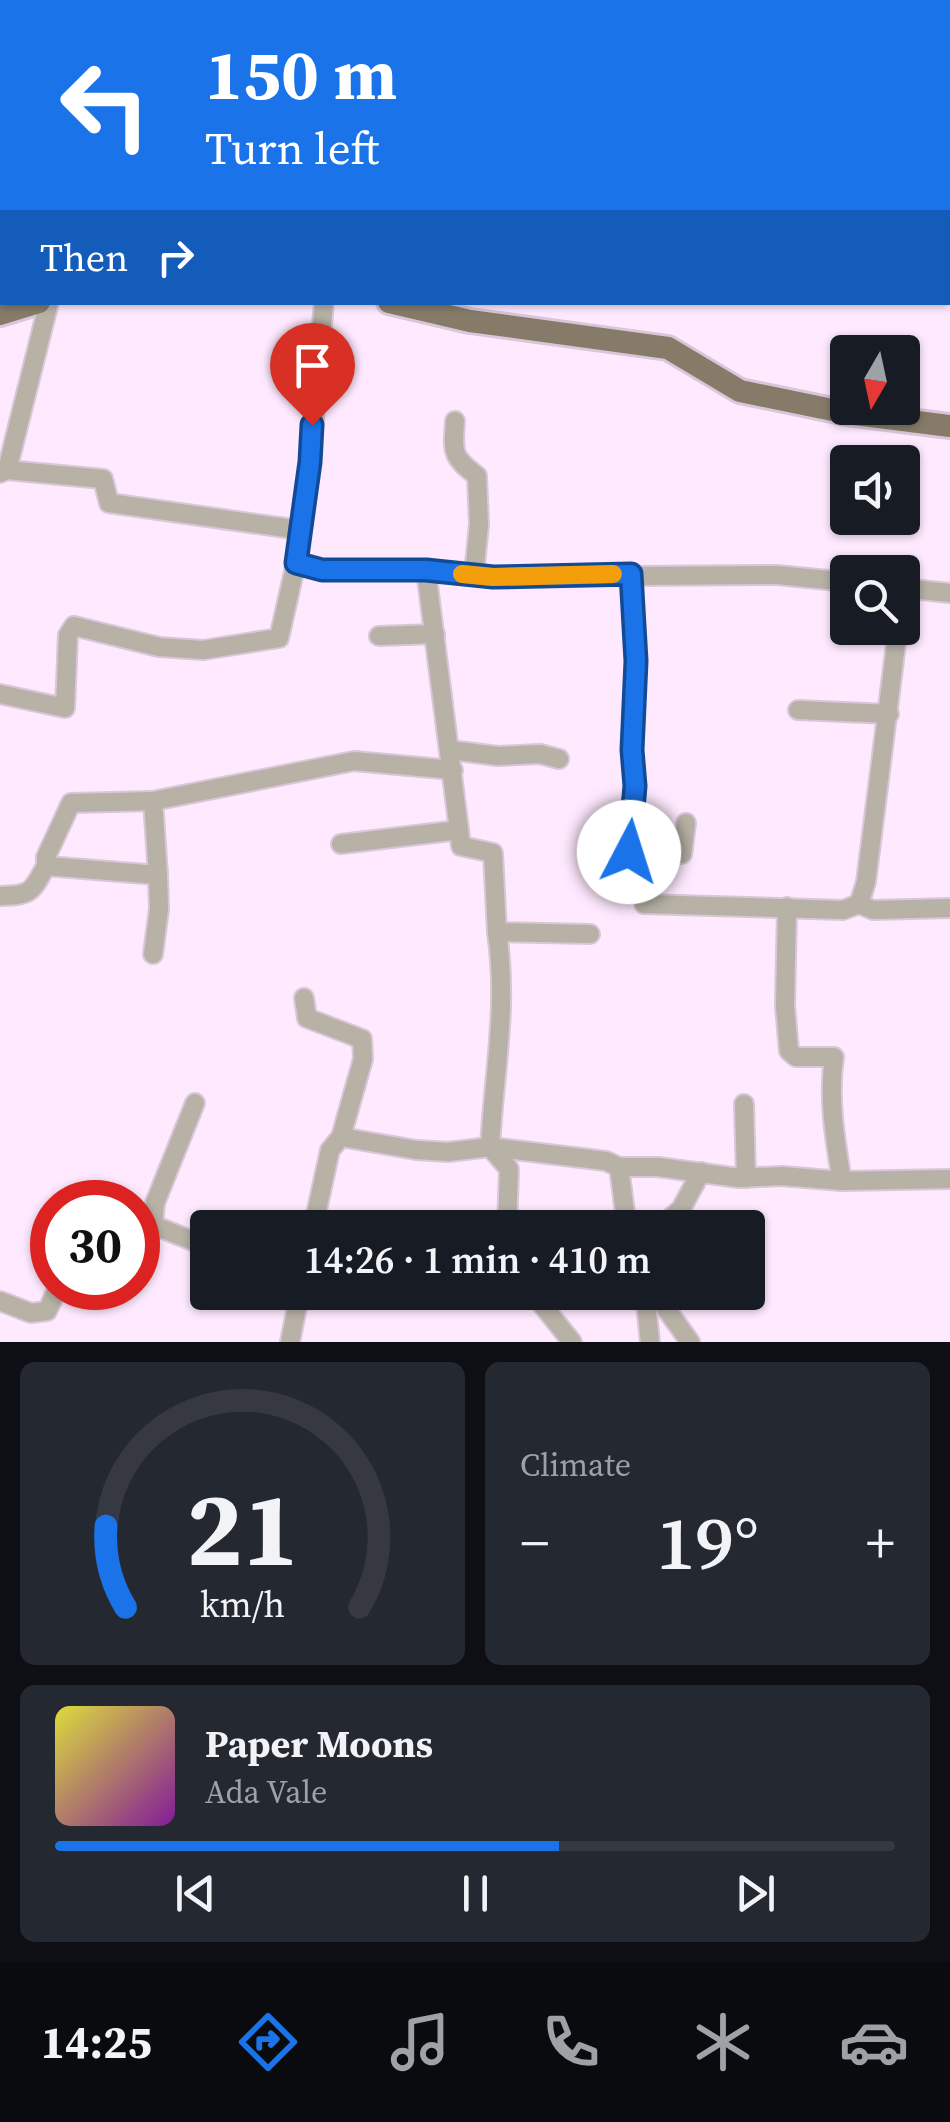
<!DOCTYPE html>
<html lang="en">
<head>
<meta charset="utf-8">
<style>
	:root { --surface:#171b24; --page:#242831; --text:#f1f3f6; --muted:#9ea1a6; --line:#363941; --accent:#1a73e8 }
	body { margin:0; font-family:"Source Serif 4",serif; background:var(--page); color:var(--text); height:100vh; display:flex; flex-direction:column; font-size:38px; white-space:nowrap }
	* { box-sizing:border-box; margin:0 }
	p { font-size:32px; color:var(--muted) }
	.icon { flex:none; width:55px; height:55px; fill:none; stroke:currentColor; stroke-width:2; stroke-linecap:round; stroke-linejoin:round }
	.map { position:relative; height:1342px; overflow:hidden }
	.side { display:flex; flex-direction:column; gap:20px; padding:20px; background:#0d0f14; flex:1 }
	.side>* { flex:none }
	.banner { position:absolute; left:0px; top:0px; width:950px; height:305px; box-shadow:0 2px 8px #0004; background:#1a73e8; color:#fff; overflow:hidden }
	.needle { width:65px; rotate:189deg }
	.tools { position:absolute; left:830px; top:335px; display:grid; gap:20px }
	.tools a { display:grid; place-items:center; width:90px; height:90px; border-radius:10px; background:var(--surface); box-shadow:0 2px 8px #0004; font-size:50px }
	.speed { position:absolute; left:30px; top:1180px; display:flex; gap:20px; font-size:50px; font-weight:700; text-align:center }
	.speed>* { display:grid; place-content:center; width:130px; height:130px; border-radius:50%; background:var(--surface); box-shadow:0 2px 8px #0004; line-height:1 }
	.speed .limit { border:15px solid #d22; background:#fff; color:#111 }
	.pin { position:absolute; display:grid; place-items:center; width:85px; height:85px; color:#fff; margin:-102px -42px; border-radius:50% 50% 50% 0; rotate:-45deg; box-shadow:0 0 10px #0007 }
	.pin .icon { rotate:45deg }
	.me { position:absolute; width:110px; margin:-55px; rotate:5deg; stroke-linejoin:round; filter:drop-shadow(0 0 8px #0008) }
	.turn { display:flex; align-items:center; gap:35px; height:210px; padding:0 40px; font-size:45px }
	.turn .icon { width:130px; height:130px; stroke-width:2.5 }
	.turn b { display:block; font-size:70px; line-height:85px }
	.then { display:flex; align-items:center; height:95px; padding:0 40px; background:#0003; gap:20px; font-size:38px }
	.big { font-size:75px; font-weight:600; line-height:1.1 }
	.side .tile { flex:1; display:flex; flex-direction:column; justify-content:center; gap:15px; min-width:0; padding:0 35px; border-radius:15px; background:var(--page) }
	.side .dial { align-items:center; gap:0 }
	.dial svg { height:260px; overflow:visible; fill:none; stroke:var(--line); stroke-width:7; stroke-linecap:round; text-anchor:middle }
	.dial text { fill:var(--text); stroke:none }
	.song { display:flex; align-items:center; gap:30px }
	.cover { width:120px; height:120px; border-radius:15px; background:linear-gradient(135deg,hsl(60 70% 55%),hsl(290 70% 35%)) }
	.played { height:10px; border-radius:5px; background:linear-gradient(90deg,var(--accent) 60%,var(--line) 60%) }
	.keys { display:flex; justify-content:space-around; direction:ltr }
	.heat { display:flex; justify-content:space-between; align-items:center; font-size:55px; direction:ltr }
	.side .tiles { flex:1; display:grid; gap:20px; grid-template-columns:1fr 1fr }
	.tile:last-child { grid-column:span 2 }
	.trip { position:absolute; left:190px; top:1210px; width:575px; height:100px; border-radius:10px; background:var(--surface); box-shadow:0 2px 8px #0004; font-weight:600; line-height:100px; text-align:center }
	.tabs { display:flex; height:160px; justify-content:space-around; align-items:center; background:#090b0e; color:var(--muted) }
	.tabs .icon { width:70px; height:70px }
	.tabs .current { color:var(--accent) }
	.tabs b { font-size:45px; color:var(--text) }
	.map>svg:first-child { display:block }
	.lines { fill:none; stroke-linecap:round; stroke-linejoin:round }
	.minor-casing { stroke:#d9c6d9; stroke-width:22 }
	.major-casing { stroke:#d9c6d9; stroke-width:28 }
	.minor { stroke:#b7b1a6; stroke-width:18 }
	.major { stroke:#857b68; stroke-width:22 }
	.route-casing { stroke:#114b97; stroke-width:25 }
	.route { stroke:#1a73e8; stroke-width:18 }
	.slow { stroke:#f59e0b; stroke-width:18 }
</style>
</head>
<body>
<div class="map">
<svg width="950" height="1342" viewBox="0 0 950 1342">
	<rect width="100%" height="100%" fill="#fee9fe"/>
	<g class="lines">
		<!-- minor casing -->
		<g class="minor-casing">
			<g id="minor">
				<path d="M 206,0 L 211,2"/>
				<path d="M 472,0 L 472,2"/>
				<path d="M 71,2 L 71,0"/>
				<path d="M 182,2 L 182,0"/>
				<path d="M 410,2 L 418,0"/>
				<path d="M 673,2 L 674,0"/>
				<path d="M 854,2 L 855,0"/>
				<path d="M 948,133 L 950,133"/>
				<path d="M 948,241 L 950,242"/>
				<path d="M 324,302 L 310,462 L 296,563 L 322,570 L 426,570 L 493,577 L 777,575 L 848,582"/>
				<path d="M 455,421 C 453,452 451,456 477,476 L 479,524 L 474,575"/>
				<path d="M 7,470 L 49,302"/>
				<path d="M 0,473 L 7,470 L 103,479 L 109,503 L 300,530"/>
				<path d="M 426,570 L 461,846 L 493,853 L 497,932 L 590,934"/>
				<path d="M 631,574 L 636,661 L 632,750 L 635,786 L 629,853 L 682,854 L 686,823"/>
				<path d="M 902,588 L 950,593"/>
				<path d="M 379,636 L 435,634"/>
				<path d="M 0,694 L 65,708 L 68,635 L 74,626 L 159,647 L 203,650 L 279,638 L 296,563"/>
				<path d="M 798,710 L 889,714"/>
				<path d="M 450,750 L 498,756 L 540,754 L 559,759"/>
				<path d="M 341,844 L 459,830"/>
				<path d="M 46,866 L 46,857 L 71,803 L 153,801"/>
				<path d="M 0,896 C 33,895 31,892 46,866 L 158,875 L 153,801 L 354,761 L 453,770"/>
				<path d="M 644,904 L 843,910 L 859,904 L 866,882 L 898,628"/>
				<path d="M 859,904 L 873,910 L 950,908"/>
				<path d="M 787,907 L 785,1006 L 789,1051 L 796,1057 L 834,1057 C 828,1098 835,1140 842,1181"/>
				<path d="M 497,932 C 508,1009 494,1071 490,1147 L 509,1169 L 507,1228"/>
				<path d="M 153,954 L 159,909 L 158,875"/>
				<path d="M 304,998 L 307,1018 L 362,1039 L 363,1059 L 341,1137"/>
				<path d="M 744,1104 L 746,1178"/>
				<path d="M 619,1167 L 627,1228"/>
				<path d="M 153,1225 L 155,1203 L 195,1103"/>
				<path d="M 313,1228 L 330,1150 L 341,1137 L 416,1150 L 448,1152 L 490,1147 L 606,1161 L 619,1167 L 658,1167 L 739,1178 L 782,1176 L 842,1181 L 950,1179"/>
				<path d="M 659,1228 L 681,1209 L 701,1172"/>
				<path d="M 138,1267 L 141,1267 L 153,1225 L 208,1247"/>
				<path d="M 532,1292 L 572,1342"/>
				<path d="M 636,1292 L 645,1293 L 650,1342"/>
				<path d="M 654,1292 L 690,1342"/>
				<path d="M 0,1301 L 31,1313 L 47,1311 L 58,1288"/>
				<path d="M 290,1342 L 300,1292"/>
			</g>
		</g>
		<!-- major casing -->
		<g class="major-casing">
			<g id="major">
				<path d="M 389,302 L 470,321 L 668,348 L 740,391 L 847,413 L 950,426"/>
				<path d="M 0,314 L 39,302"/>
			</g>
		</g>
		<!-- minor -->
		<use href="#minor" class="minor"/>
		<!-- major -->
		<use href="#major" class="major"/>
	</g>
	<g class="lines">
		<!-- route casing -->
		<g class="route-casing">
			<path id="route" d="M 312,425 L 310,462 L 296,563 L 322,570 L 426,570 L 493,577 L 631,574 L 636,661 L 632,750 L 635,786 L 629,852"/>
		</g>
		<!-- route -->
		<use href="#route" class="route"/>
		<!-- slow -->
		<path class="slow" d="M 462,574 L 493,577 L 613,574"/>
	</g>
</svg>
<div class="tools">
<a><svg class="needle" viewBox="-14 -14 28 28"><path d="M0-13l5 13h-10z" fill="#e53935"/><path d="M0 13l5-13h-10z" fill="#9ea1a6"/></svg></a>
<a><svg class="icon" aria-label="sound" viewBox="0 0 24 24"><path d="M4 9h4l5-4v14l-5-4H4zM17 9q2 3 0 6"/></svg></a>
<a><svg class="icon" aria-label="search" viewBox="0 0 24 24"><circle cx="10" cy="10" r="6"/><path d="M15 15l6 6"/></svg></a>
</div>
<div class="speed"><div class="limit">30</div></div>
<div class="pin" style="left:312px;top:425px;background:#d93025"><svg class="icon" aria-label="arrive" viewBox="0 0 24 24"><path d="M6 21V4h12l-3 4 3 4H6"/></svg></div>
<svg class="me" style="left:629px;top:852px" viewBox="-20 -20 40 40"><circle r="19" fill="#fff"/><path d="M0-13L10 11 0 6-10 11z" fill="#1a73e8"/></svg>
<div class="trip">14:26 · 1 min · 410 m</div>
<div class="banner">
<div class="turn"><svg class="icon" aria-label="left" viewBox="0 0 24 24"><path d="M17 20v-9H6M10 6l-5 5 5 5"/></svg><div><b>150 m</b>Turn left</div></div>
<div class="then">Then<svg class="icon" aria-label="right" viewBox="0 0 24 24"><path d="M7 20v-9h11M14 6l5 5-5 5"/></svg></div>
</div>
</div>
<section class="side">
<div class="tiles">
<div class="tile dial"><svg viewBox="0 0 100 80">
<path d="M14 69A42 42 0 1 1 86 69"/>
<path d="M14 69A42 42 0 0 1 8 44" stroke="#1a73e8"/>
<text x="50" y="56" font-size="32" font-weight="700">21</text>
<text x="50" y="72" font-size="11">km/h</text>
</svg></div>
<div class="tile"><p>Climate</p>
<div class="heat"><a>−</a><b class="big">19°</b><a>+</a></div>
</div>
<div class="tile">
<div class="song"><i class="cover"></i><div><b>Paper Moons</b><p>Ada Vale</p></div></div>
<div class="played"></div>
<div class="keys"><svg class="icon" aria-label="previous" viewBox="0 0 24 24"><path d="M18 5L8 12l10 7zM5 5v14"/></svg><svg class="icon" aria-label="pause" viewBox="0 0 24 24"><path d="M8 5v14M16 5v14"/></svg><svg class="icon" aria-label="next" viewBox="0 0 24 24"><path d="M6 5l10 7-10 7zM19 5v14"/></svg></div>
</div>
</div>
</section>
<nav class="tabs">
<b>14:25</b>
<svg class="icon current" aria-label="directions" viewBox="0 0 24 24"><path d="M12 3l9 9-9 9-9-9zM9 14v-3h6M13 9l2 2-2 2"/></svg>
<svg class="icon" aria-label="music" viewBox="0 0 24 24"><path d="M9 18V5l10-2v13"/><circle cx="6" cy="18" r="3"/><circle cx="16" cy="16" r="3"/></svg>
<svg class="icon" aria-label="phone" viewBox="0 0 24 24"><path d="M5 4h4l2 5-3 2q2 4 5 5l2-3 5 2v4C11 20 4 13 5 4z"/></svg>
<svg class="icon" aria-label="climate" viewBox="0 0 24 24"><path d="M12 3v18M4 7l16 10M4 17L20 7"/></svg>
<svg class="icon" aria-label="car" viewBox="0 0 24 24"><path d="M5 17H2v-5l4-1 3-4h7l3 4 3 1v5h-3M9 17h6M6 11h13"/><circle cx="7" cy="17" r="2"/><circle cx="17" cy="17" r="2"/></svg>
</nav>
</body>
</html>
